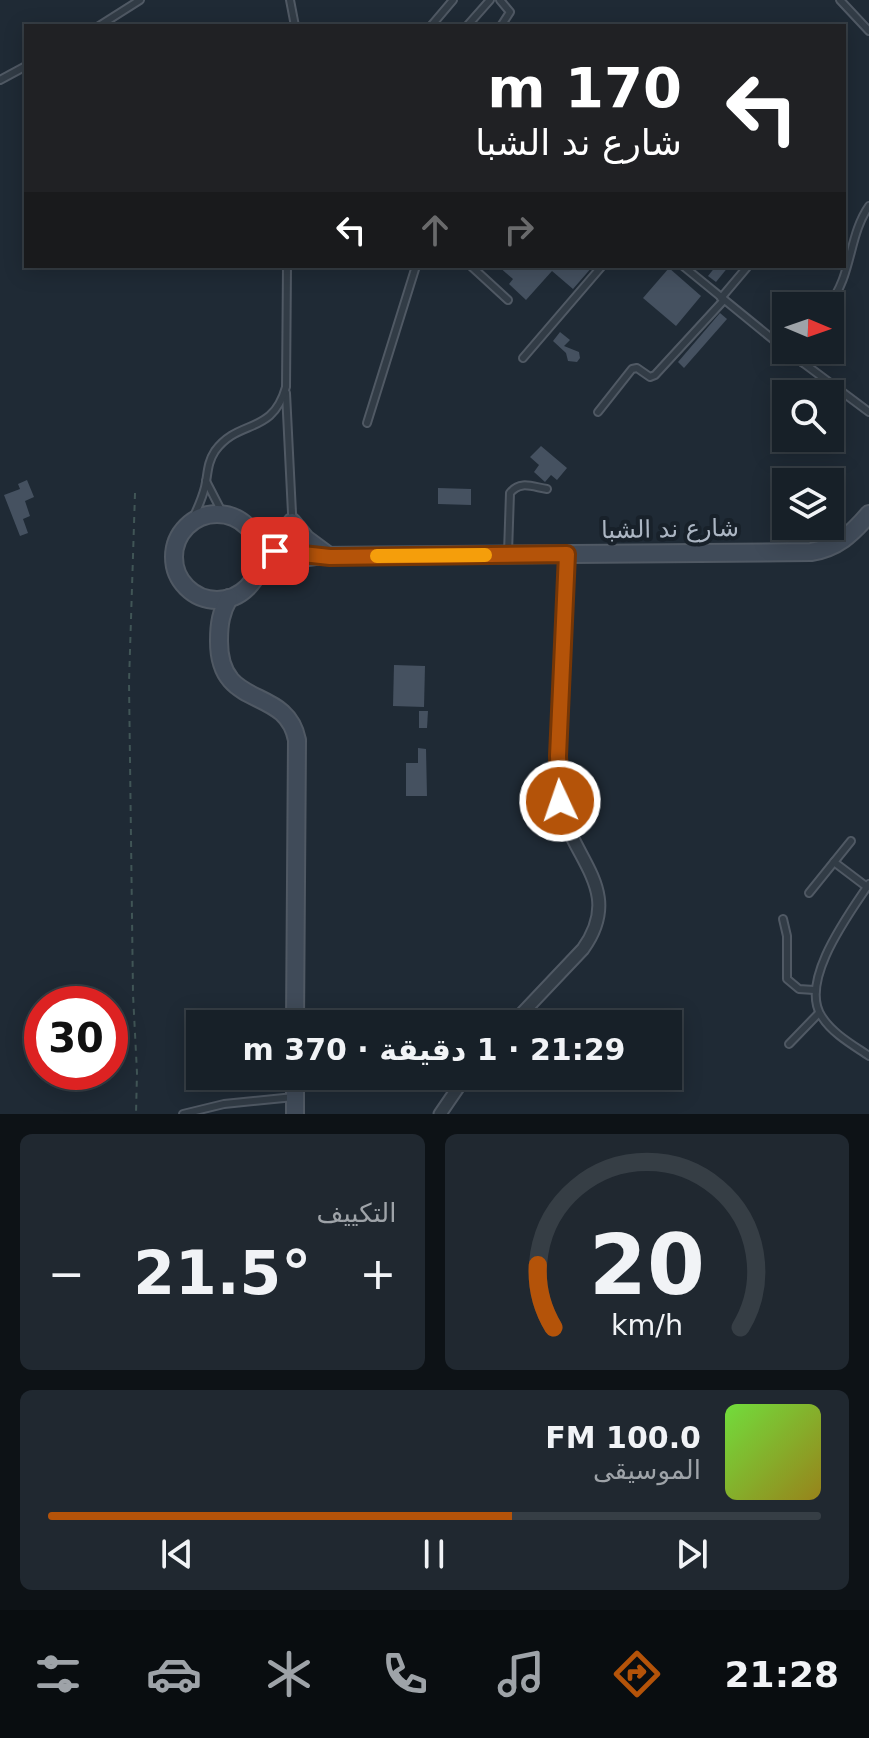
<!DOCTYPE html>
<html lang="ar">
<head>
<meta charset="utf-8">
<style>
	:root { --surface:#172028; --page:#202830; --text:#f1f3f6; --muted:#9ea3a8; --line:#363e45; --accent:#b45309 }
	body { margin:0; font-family:"DejaVu Sans",Vazirmatn,sans-serif; background:var(--page); color:var(--text); direction:rtl; height:100vh; display:flex; flex-direction:column; font-size:30px; white-space:nowrap }
	* { box-sizing:border-box; margin:0 }
	p { font-size:26px; color:var(--muted) }
	.icon { flex:none; width:44px; height:44px; fill:none; stroke:currentColor; stroke-width:2; stroke-linecap:round; stroke-linejoin:round }
	.map { position:relative; height:1114px; overflow:hidden; direction:ltr }
	.sheet { display:flex; flex-direction:column; gap:20px; padding:20px; background:#0d1216; flex:1 }
	.sheet>* { flex:none }
	.banner { position:absolute; left:24px; top:24px; width:822px; height:244px; border-radius:0px; box-shadow:0 4px 20px #0003,0 0 0 2px var(--line); direction:rtl; background:#202124; color:#fff; overflow:hidden }
	.needle { width:52px; rotate:92deg }
	.buttons { position:absolute; left:772px; top:292px; display:grid; gap:16px }
	.buttons a { display:grid; place-items:center; width:72px; height:72px; border-radius:0px; background:var(--surface); box-shadow:0 4px 20px #0003,0 0 0 2px var(--line); font-size:40px }
	.speed { position:absolute; left:24px; top:986px; display:flex; gap:16px; font-size:40px; font-weight:700; text-align:center }
	.speed>* { display:grid; place-content:center; width:104px; height:104px; border-radius:50%; background:var(--surface); box-shadow:0 4px 20px #0003,0 0 0 2px var(--line); line-height:1 }
	.speed .limit { border:12px solid #d22; background:#fff; color:#111 }
	.pin { position:absolute; display:grid; place-items:center; width:68px; height:68px; color:#fff; margin:-34px; border-radius:16px; box-shadow:0 4px 12px #0006 }
	.me { position:absolute; width:88px; margin:-44px; rotate:357deg; stroke-linejoin:round; filter:drop-shadow(0 0 6px #0008) }
	.turn { display:flex; align-items:center; gap:28px; height:168px; padding:0 32px; font-size:36px }
	.turn .icon { width:104px; height:104px; stroke-width:2.5 }
	.turn b { display:block; font-size:56px; line-height:68px }
	.lanes { display:flex; align-items:center; height:76px; padding:0 32px; background:#0003; justify-content:center; gap:40px; direction:ltr }
	.lanes .off { opacity:.35 }
	.big { font-size:60px; font-weight:600; line-height:1.1 }
	.sheet .card { flex:1; display:flex; flex-direction:column; justify-content:center; gap:12px; min-width:0; padding:0 28px; border-radius:12px; background:var(--page) }
	.sheet .dial { align-items:center; gap:0 }
	.dial svg { height:208px; overflow:visible; fill:none; stroke:var(--line); stroke-width:7; stroke-linecap:round; text-anchor:middle }
	.dial text { fill:var(--text); stroke:none }
	.song { display:flex; align-items:center; gap:24px }
	.cover { width:96px; height:96px; border-radius:12px; background:linear-gradient(135deg,hsl(100 70% 55%),hsl(50 70% 35%)) }
	.played { height:8px; border-radius:4px; background:linear-gradient(90deg,var(--accent) 60%,var(--line) 60%) }
	.keys { display:flex; justify-content:space-around; direction:ltr }
	.heat { display:flex; justify-content:space-between; align-items:center; font-size:44px; direction:ltr }
	.sheet .tiles { flex:1; display:grid; gap:20px; grid-template-columns:1fr 1fr }
	.card:last-child { grid-column:span 2 }
	.trip { position:absolute; left:186px; top:1010px; width:496px; height:80px; border-radius:0px; background:var(--surface); box-shadow:0 4px 20px #0003,0 0 0 2px var(--line); font-weight:600; line-height:80px; text-align:center; direction:rtl }
	.tab-bar { display:flex; height:128px; justify-content:space-around; align-items:center; background:#090d10; color:var(--muted) }
	.tab-bar .icon { width:56px; height:56px }
	.tab-bar .current { color:var(--accent) }
	.tab-bar b { font-size:36px; color:var(--text) }
	.map>svg:first-child { display:block }
	.building { fill:#455160 }
	.lines { fill:none; stroke-linecap:round; stroke-linejoin:round }
	.service-casing { stroke:#505964; stroke-width:10 }
	.minor-casing { stroke:#505964; stroke-width:15 }
	.secondary-casing { stroke:#505964; stroke-width:20 }
	.path { stroke:#405556; stroke-width:2; stroke-dasharray:6 6; stroke-linecap:butt }
	.service { stroke:#323c46; stroke-width:6 }
	.minor { stroke:#323c46; stroke-width:11 }
	.secondary { stroke:#404b59; stroke-width:16 }
	.route-casing { stroke:#753606; stroke-width:20 }
	.route { stroke:#b45309; stroke-width:14 }
	.slow { stroke:#f59e0b; stroke-width:14 }
	.labels { text-anchor:middle; dominant-baseline:central; stroke-width:8; stroke-linejoin:round; paint-order:stroke }
	.street-label { font-size:24px; fill:#acb6c3; stroke:#18212a }
</style>
</head>
<body>
<div class="map">
<svg width="869" height="1114" viewBox="0 0 869 1114">
	<rect width="100%" height="100%" fill="#1f2a35"/>
	<!-- building -->
	<g class="building">
		<path d="M 498,266 L 593,266 L 573,289 L 552,271 L 526,300 L 509,284 L 513,279 Z"/>
		<path d="M 716,266 L 729,266 L 716,282 L 708,276 Z"/>
		<path d="M 669,268 L 701,296 L 676,326 L 643,298 Z"/>
		<path d="M 720,313 L 727,319 L 684,368 L 678,362 Z"/>
		<path d="M 560,332 L 570,340 L 564,346 L 579,352 L 580,358 L 577,362 L 568,361 L 566,353 L 553,341 Z"/>
		<path d="M 541,446 L 567,468 L 557,480 L 551,475 L 545,482 L 534,472 L 539,465 L 530,457 Z"/>
		<path d="M 27,480 L 34,497 L 25,501 L 30,516 L 23,519 L 28,533 L 20,536 L 4,495 L 20,489 L 18,484 Z"/>
		<path d="M 438,488 L 471,489 L 471,505 L 438,504 Z"/>
		<path d="M 394,665 L 425,666 L 424,707 L 393,706 Z"/>
		<path d="M 419,711 L 428,711 L 427,728 L 419,728 Z"/>
		<path d="M 418,748 L 426,749 L 427,796 L 406,796 L 406,763 L 418,763 Z"/>
	</g>
	<g class="lines">
		<!-- service casing -->
		<g class="service-casing">
			<g id="service">
				<path d="M 290,0 L 295,26"/>
				<path d="M 500,0 L 510,12 L 501,26"/>
				<path d="M 840,0 L 869,31"/>
				<path d="M 99,26 L 140,0"/>
				<path d="M 431,26 L 453,0"/>
				<path d="M 467,26 L 490,0"/>
				<path d="M 0,80 L 26,66"/>
				<path d="M 471,266 L 508,300"/>
				<path d="M 683,266 L 786,350"/>
				<path d="M 721,298 L 748,266"/>
				<path d="M 828,306 C 853,275 848,236 869,206"/>
				<path d="M 786,350 L 869,412"/>
				<path d="M 523,358 L 602,266"/>
				<path d="M 803,363 L 803,350"/>
				<path d="M 286,393 L 294,553"/>
				<path d="M 598,412 L 632,369 L 637,368 L 650,377 L 655,375 L 724,300"/>
				<path d="M 367,423 L 416,266"/>
				<path d="M 206,481 L 223,514"/>
				<path d="M 191,522 C 197,510 202,499 205,487 C 208,474 207,463 215,451 C 239,418 272,436 286,387 L 287,266"/>
				<path d="M 508,553 L 510,493 C 520,480 533,487 547,489"/>
				<path d="M 834,862 L 867,887"/>
				<path d="M 869,884 C 849,914 798,982 822,1017 C 833,1034 853,1045 869,1056"/>
				<path d="M 809,893 L 851,841"/>
				<path d="M 783,919 L 787,936 L 787,979 L 799,989 L 814,990"/>
				<path d="M 789,1044 L 819,1013"/>
				<path d="M 183,1114 L 224,1104 L 294,1097"/>
			</g>
		</g>
		<!-- minor casing -->
		<g class="minor-casing">
			<g id="minor">
				<path d="M 512,1024 L 583,949 C 626,889 569,858 560,801 C 555,771 558,739 560,709 C 562,657 564,606 567,554"/>
				<path d="M 440,1114 L 466,1076"/>
			</g>
		</g>
		<!-- secondary casing -->
		<g class="secondary-casing">
			<g id="secondary">
				<circle cx="217" cy="557" r="43"/>
				<path d="M 292,522 L 306,539 L 329,556"/>
				<path d="M 258,571 L 279,561 L 315,556 L 811,552 C 837,548 852,534 869,514"/>
				<path d="M 229,598 C 221,612 219,624 219,640 C 218,712 286,684 297,740 L 295,1024"/>
				<path d="M 295,1076 L 295,1114"/>
			</g>
		</g>
		<!-- path -->
		<path class="path" d="M 135,493 L 129,682 L 133,994 L 137,1073 L 136,1114"/>
		<!-- service -->
		<use href="#service" class="service"/>
		<!-- minor -->
		<use href="#minor" class="minor"/>
		<!-- secondary -->
		<use href="#secondary" class="secondary"/>
	</g>
	<g class="lines">
		<!-- route casing -->
		<g class="route-casing">
			<path id="route" d="M 275,551 L 330,557 L 567,554 L 558,756 L 560,801"/>
		</g>
		<!-- route -->
		<use href="#route" class="route"/>
		<!-- slow -->
		<path class="slow" d="M 377,556 L 485,555"/>
	</g>
	<g class="labels">
		<!-- street labels -->
		<g class="street-label">
			<text transform="translate(670 529) rotate(-1)">شارع ند الشبا</text>
		</g>
	</g>
</svg>
<div class="buttons">
<a><svg class="needle" viewBox="-14 -14 28 28"><path d="M0-13l5 13h-10z" fill="#e53935"/><path d="M0 13l5-13h-10z" fill="#9ea3a8"/></svg></a>
<a><svg class="icon" aria-label="search" viewBox="0 0 24 24"><circle cx="10" cy="10" r="6"/><path d="M15 15l6 6"/></svg></a>
<a><svg class="icon" aria-label="layers" viewBox="0 0 24 24"><path d="M12 4l9 5-9 5-9-5zM3 14l9 5 9-5"/></svg></a>
</div>
<div class="speed"><div class="limit">30</div></div>
<div class="pin" style="left:275px;top:551px;background:#d93025"><svg class="icon" aria-label="arrive" viewBox="0 0 24 24"><path d="M6 21V4h12l-3 4 3 4H6"/></svg></div>
<svg class="me" style="left:560px;top:801px" viewBox="-20 -20 40 40"><circle r="17" fill="#b45309" stroke="#fff" stroke-width="3"/><path d="M0-11L8 9 0 5-8 9z" fill="#fff"/></svg>
<div class="trip">21:29 · 1 دقيقة · 370 m</div>
<div class="banner">
<div class="turn"><svg class="icon" aria-label="left" viewBox="0 0 24 24"><path d="M17 20v-9H6M10 6l-5 5 5 5"/></svg><div><b>170 m</b>شارع ند الشبا</div></div>
<div class="lanes"><svg class="icon" aria-label="left" viewBox="0 0 24 24"><path d="M17 20v-9H6M10 6l-5 5 5 5"/></svg><svg class="icon off" aria-label="ahead" viewBox="0 0 24 24"><path d="M12 20V5M6 11l6-6 6 6"/></svg><svg class="icon off" aria-label="right" viewBox="0 0 24 24"><path d="M7 20v-9h11M14 6l5 5-5 5"/></svg></div>
</div>
</div>
<section class="sheet">
<div class="tiles">
<div class="card dial"><svg viewBox="0 0 100 80">
<path d="M14 69A42 42 0 1 1 86 69"/>
<path d="M14 69A42 42 0 0 1 8 45" stroke="#b45309"/>
<text x="50" y="56" font-size="32" font-weight="700">20</text>
<text x="50" y="72" font-size="11">km/h</text>
</svg></div>
<div class="card"><p>التكييف</p>
<div class="heat"><a>−</a><b class="big">21.5°</b><a>+</a></div>
</div>
<div class="card">
<div class="song"><i class="cover"></i><div><b>100.0 FM</b><p>الموسيقى</p></div></div>
<div class="played"></div>
<div class="keys"><svg class="icon" aria-label="previous" viewBox="0 0 24 24"><path d="M18 5L8 12l10 7zM5 5v14"/></svg><svg class="icon" aria-label="pause" viewBox="0 0 24 24"><path d="M8 5v14M16 5v14"/></svg><svg class="icon" aria-label="next" viewBox="0 0 24 24"><path d="M6 5l10 7-10 7zM19 5v14"/></svg></div>
</div>
</div>
</section>
<nav class="tab-bar">
<b>21:28</b>
<svg class="icon current" aria-label="directions" viewBox="0 0 24 24"><path d="M12 3l9 9-9 9-9-9zM9 14v-3h6M13 9l2 2-2 2"/></svg>
<svg class="icon" aria-label="music" viewBox="0 0 24 24"><path d="M9 18V5l10-2v13"/><circle cx="6" cy="18" r="3"/><circle cx="16" cy="16" r="3"/></svg>
<svg class="icon" aria-label="phone" viewBox="0 0 24 24"><path d="M5 4h4l2 5-3 2q2 4 5 5l2-3 5 2v4C11 20 4 13 5 4z"/></svg>
<svg class="icon" aria-label="climate" viewBox="0 0 24 24"><path d="M12 3v18M4 7l16 10M4 17L20 7"/></svg>
<svg class="icon" aria-label="car" viewBox="0 0 24 24"><path d="M5 17H2v-5l4-1 3-4h7l3 4 3 1v5h-3M9 17h6M6 11h13"/><circle cx="7" cy="17" r="2"/><circle cx="17" cy="17" r="2"/></svg>
<svg class="icon" aria-label="filters" viewBox="0 0 24 24"><path d="M4 7h16M4 17h16"/><circle cx="9" cy="7" r="2"/><circle cx="15" cy="17" r="2"/></svg>
</nav>
</body>
</html>
